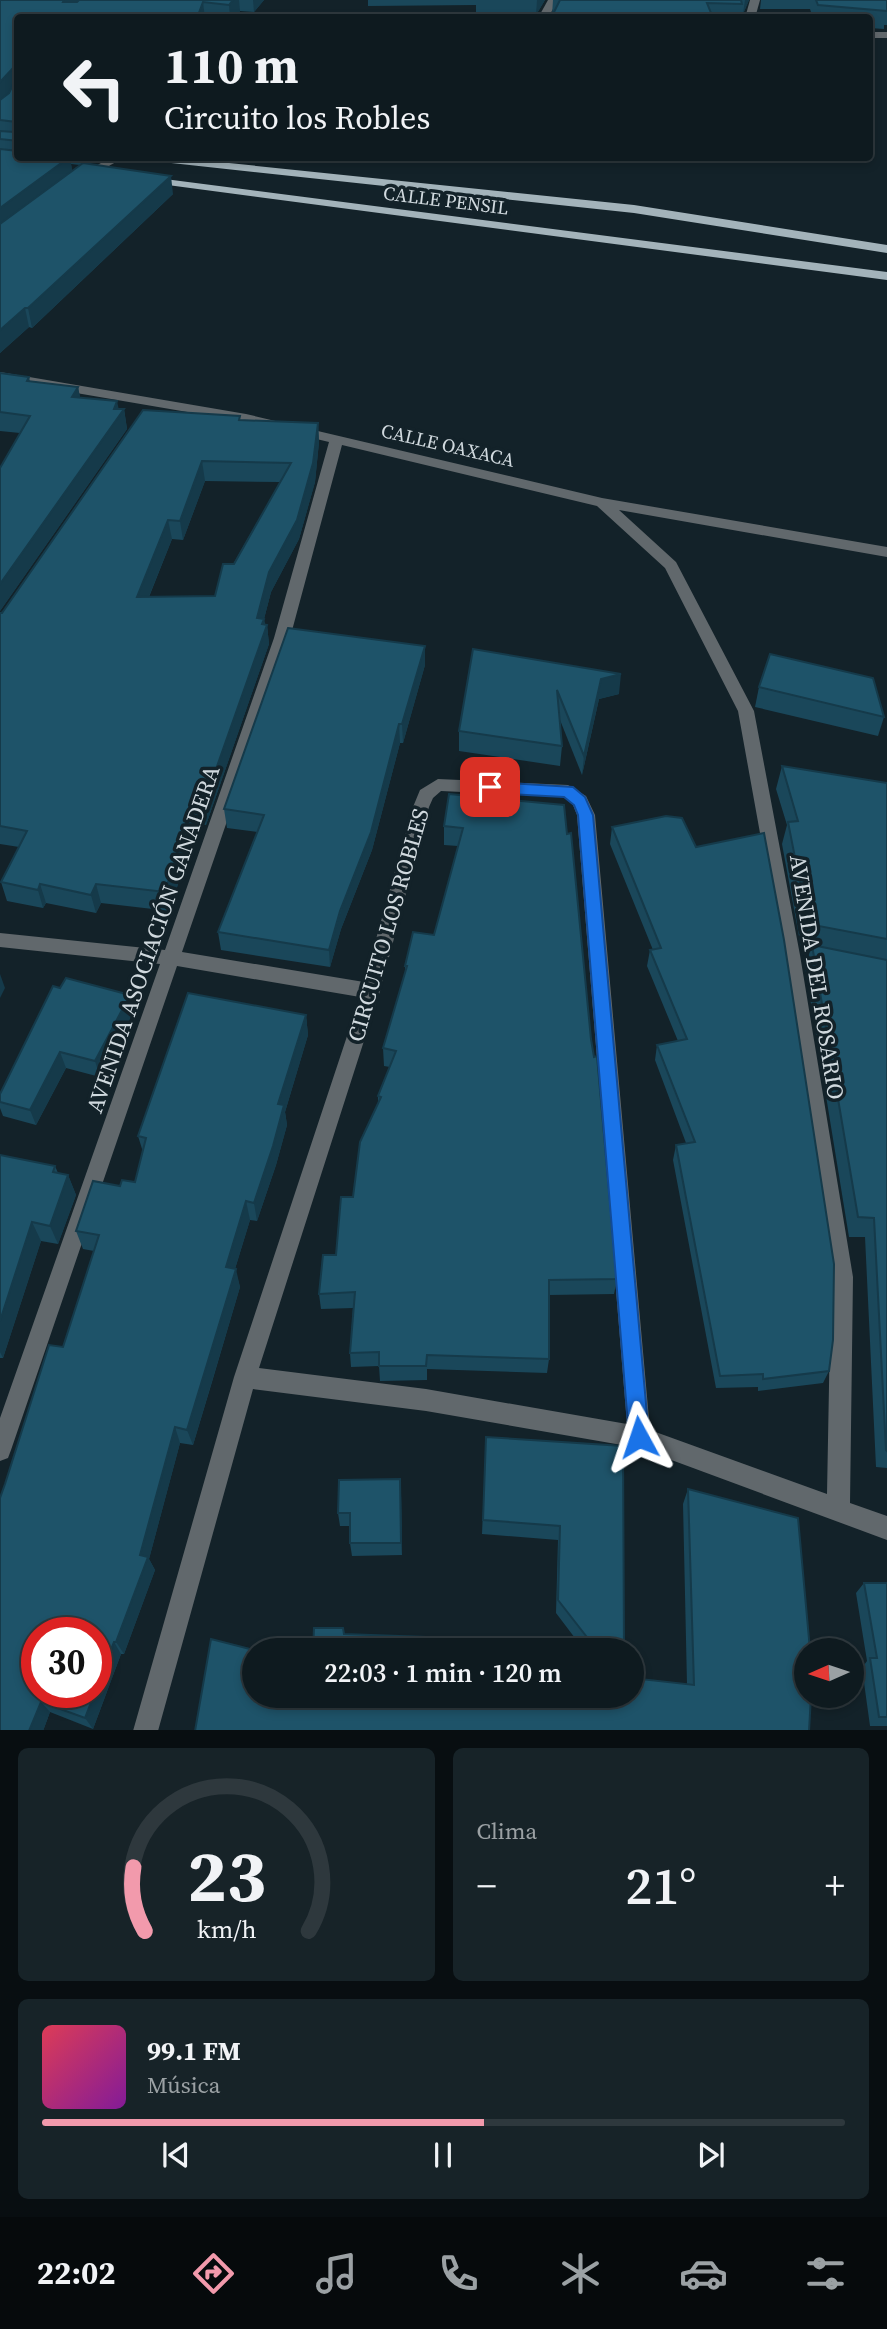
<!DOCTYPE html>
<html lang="es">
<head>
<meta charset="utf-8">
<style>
	:root { --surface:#0e1a1f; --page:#172328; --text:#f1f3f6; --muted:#9ba1a4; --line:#2e383d; --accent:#f29aac }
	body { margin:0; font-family:"Source Serif 4",serif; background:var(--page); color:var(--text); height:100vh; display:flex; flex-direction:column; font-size:26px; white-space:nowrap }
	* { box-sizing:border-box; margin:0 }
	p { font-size:23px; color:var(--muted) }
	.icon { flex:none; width:38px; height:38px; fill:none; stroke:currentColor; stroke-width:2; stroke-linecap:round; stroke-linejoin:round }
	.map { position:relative; height:1730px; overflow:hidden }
	.sheet { display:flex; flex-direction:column; gap:18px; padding:18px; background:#080e11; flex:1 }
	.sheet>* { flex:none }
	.hud { position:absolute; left:14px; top:14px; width:859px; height:147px; border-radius:7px; box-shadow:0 4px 10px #0003,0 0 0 2px var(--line); background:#0e1a1f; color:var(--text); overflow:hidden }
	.needle { width:46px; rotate:267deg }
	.controls { position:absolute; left:794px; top:1638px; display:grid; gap:14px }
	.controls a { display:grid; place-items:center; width:70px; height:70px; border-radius:50%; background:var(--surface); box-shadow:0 4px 10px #0003,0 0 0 2px var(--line); font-size:35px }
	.speed { position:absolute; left:21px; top:1617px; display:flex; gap:14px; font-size:35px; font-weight:700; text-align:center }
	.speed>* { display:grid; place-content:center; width:91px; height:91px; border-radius:50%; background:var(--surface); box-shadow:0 4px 10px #0003,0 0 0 2px var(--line); line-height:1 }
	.speed .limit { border:10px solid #d22; background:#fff; color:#111 }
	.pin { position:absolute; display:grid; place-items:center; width:60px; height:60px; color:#fff; margin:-30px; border-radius:14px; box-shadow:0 4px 10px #0006 }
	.me { position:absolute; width:77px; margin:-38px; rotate:355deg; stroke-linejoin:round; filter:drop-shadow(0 0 5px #0008) }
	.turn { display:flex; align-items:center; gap:24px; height:147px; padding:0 35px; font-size:32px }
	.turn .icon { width:91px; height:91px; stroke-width:2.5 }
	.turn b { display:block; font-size:49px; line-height:60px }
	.big { font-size:52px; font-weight:600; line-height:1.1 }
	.sheet .card { flex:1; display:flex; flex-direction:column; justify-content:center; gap:10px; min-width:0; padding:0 24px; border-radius:10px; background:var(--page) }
	.sheet .dial { align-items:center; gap:0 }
	.dial svg { height:182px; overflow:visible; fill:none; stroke:var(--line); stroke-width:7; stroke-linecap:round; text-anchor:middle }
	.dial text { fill:var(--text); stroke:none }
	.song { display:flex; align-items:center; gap:21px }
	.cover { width:84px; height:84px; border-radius:10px; background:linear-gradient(135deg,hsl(350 70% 55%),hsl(290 70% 35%)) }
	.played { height:7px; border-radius:4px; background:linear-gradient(90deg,var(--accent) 55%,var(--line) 55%) }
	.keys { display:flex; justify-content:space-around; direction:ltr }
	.heat { display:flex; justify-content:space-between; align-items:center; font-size:38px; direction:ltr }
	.sheet .tiles { flex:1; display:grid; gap:18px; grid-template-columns:1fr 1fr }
	.card:last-child { grid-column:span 2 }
	.trip { position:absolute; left:242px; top:1638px; width:402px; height:70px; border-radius:35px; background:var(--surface); box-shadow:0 4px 10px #0003,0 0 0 2px var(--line); font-weight:600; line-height:70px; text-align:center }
	.menu { display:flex; height:112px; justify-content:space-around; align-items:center; background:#060a0c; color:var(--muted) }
	.menu .icon { width:49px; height:49px }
	.menu .active { color:var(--accent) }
	.menu b { font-size:32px; color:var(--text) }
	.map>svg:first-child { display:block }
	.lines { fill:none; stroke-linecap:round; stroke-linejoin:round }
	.minor { fill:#61686c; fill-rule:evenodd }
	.major { fill:#a3b3ba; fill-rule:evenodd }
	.wall { fill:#1a475a; fill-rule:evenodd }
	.shaded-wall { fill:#153a4a }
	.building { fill:#1e5369; stroke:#153a4a; stroke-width:2; fill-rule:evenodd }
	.route { fill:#1a73e8; stroke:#114b97; stroke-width:2 }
	.labels { text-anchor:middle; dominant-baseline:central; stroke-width:7; stroke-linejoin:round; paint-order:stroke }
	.far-street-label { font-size:19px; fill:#d0d9de; stroke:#132229 }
	.street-label { font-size:23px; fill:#d0d9de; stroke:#132229 }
</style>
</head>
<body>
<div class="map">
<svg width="887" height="1731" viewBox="0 0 887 1731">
	<rect width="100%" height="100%" fill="#132229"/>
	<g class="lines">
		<!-- minor -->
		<g class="minor">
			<path d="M 548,0 L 558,0 L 548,18 L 538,18 Z"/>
			<path d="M 750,0 L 760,0 L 755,18 L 745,18 Z"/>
			<path d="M 257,13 L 323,15 L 328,18 L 253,18 Z"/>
			<rect x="870" y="32" width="17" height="6"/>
			<path d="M 110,158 L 123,158 L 84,180 L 74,178 Z"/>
			<path d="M 0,372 L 246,414 L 602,498 L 887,547 L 887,557 L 619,510 L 676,562 L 754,711 L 800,955 L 853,1277 L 850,1503 L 887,1516 L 887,1540 L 639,1448 L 426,1411 L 253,1389 L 158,1731 L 133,1731 L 234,1377 L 360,997 L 177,966 L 11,1450 L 8,1458 L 0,1461 L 0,1418 L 160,964 L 0,947 L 0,933 L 165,950 L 274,638 L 329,442 L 246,422 L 0,380 ZM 342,445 L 597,506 L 665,568 L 738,711 L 782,955 L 831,1277 L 827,1494 L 650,1430 L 595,815 L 586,796 L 568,785 L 438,779 L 420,790 L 413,807 L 364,982 L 182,952 L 290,638 ZM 441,791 L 564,797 L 573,805 L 577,815 L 627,1424 L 426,1389 L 259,1368 L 380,991 L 429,807 L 433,798 Z"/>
		</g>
		<!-- major -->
		<g class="major">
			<path d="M 148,158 L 180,158 L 634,205 L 887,245 L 887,253 L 634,213 L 153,161 Z"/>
			<path d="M 149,177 L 887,272 L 887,280 L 145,182 L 145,178 Z"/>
		</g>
	</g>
	<!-- wall -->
	<g class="wall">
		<path d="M 0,0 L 264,0 L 254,12 L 240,11 L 235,18 L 18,18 L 18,158 L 100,158 L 98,160 L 90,164 L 173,194 L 32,328 L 29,327 L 0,353 ZM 71,164 L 80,165 L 72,171 Z"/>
		<path d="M 368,0 L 545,0 L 536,15 L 476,15 L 476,5 L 368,6 Z"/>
		<path d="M 553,0 L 749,0 L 743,14 L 740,14 L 740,18 L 551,18 L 552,15 Z"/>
		<path d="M 761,0 L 887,0 L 887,25 L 884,25 L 884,29 L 870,28 L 870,18 L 813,18 L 810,9 L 760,9 Z"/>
		<path d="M 0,373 L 29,377 L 30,381 L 78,387 L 80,398 L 119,409 L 124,409 L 127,429 L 0,611 L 0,468 L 20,433 L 0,431 Z"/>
		<path d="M 240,420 L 318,423 L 319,442 L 315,482 L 299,539 L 271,592 L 264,619 L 265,625 L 267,625 L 269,644 L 206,825 L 196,823 L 170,911 L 101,903 L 96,913 L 46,903 L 43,908 L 7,901 L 1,882 L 19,847 L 0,844 L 0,613 ZM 205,481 L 280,482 L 215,596 L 149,597 L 172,539 L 183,540 Z"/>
		<path d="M 425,646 L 425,665 L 403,743 L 400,743 L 372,850 L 341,929 L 330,967 L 221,950 L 218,932 L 257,832 L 227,828 L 224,809 Z"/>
		<path d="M 473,649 L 619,694 L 599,699 L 582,775 L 560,720 L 562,746 L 560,766 L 459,751 L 459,731 Z"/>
		<path d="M 759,687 L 884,717 L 878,736 L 755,707 Z"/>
		<path d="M 782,766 L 887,783 L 887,1468 L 876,1467 L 865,1237 L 849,1237 L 805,967 L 811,948 L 801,947 L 782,844 L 787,825 L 776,789 Z"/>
		<path d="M 449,794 L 591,1039 L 617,1279 L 614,1294 L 549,1295 L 549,1359 L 547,1373 L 427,1369 L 427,1380 L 380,1381 L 379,1366 L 351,1367 L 350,1353 L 353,1308 L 321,1309 L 319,1294 L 336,1255 L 353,1197 L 378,1103 L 378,1096 L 390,1067 L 384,1066 L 383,1048 L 405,973 L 405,966 L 434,935 L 458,846 L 444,845 L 444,826 Z"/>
		<path d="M 666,816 L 829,1371 L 823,1383 L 758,1391 L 758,1387 L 716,1388 L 673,1160 L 676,1145 L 686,1143 L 655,1060 L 657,1045 L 678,1041 L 647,966 L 650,950 L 653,950 L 610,844 L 612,827 Z"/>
		<path d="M 53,986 L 134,1011 L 100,1077 L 66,1068 L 36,1125 L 3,1116 L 0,1108 L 0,1094 Z"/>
		<path d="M 306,1015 L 308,1035 L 285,1112 L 287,1125 L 276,1165 L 257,1221 L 250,1220 L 235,1269 L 240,1287 L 212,1382 L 193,1445 L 180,1443 L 149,1559 L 155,1570 L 124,1654 L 121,1654 L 93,1729 L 50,1712 L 43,1731 L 0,1731 L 63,1347 L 94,1251 L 83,1249 L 76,1231 L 120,1186 L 135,1182 L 143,1152 L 138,1136 Z"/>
		<path d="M 0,1155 L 55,1166 L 58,1173 L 68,1175 L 76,1195 L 58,1244 L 41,1241 L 3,1358 L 0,1358 Z"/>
		<path d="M 486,1437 L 623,1446 L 624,1650 L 584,1650 L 556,1613 L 558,1540 L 482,1534 Z"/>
		<path d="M 688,1489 L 809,1731 L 254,1696 L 687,1684 L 683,1504 Z"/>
		<path d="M 401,1492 L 402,1555 L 352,1556 L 350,1543 L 350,1526 L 340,1526 L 338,1513 Z"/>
		<path d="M 864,1583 L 887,1583 L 887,1726 L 870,1726 L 862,1668 L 867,1661 L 856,1593 Z"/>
	</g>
	<!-- shaded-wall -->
	<g class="shaded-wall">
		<path d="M 64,0 L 78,0 L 68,18 L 63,2 Z"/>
		<path d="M 233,0 L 239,0 L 240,11 L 235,18 L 230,18 L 229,5 Z"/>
		<path d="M 253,0 L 264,0 L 254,12 Z"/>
		<path d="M 537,0 L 545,0 L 536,15 Z"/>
		<path d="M 745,0 L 749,0 L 743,14 Z"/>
		<path d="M 203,2 L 205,18 L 197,18 Z"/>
		<path d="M 14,67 L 18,83 L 0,104 L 0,82 Z"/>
		<path d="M 68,158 L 70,158 L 73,175 L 0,231 L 0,208 Z"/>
		<path d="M 86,158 L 100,158 L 98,160 L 87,165 Z"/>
		<path d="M 171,176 L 173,194 L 32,328 L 28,308 Z"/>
		<path d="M 25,308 L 29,327 L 0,353 L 0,330 Z"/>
		<path d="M 78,387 L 82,406 L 72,397 Z"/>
		<path d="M 117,401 L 120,415 L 124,409 L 127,429 L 0,611 L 0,584 Z"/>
		<path d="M 318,423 L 319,442 L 315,482 L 299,539 L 271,592 L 264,619 L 265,629 L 267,625 L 269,644 L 206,825 L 203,806 L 257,618 L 269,572 Z"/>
		<path d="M 202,461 L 205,481 L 183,540 L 180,521 Z"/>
		<path d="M 168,520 L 172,539 L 141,616 L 137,597 Z"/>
		<path d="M 425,646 L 425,665 L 403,743 L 402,724 Z"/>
		<path d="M 621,674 L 619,694 L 599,699 L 582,775 L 584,756 L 601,679 Z"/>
		<path d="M 399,724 L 400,743 L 372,850 L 341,929 L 330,967 L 329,950 Z"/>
		<path d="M 192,804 L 196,823 L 170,911 L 165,892 Z"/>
		<path d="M 40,884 L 46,903 L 43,908 L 38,890 Z"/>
		<path d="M 96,884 L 101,903 L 96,913 L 91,895 Z"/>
		<path d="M 0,974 L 5,988 L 0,998 Z"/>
		<path d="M 130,995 L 134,1011 L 100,1077 L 95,1061 Z"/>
		<path d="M 306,1015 L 308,1035 L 285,1112 L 287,1125 L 276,1165 L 257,1221 L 254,1203 L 278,1104 Z"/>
		<path d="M 60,1052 L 66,1068 L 36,1125 L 30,1110 Z"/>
		<path d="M 68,1175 L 76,1195 L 58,1244 L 50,1226 Z"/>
		<path d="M 246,1201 L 250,1220 L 230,1285 L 226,1267 Z"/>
		<path d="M 32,1222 L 41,1241 L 3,1358 L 0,1352 L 0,1321 Z"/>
		<path d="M 236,1269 L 240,1287 L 193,1445 L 187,1430 Z"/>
		<path d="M 175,1427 L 180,1443 L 149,1559 L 155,1570 L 124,1654 L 116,1642 Z"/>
		<path d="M 400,1479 L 401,1492 L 402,1555 L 401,1543 Z"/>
		<path d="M 114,1642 L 121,1654 L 93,1729 L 85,1718 L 95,1692 L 96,1692 L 96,1688 Z"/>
		<path d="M 41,1702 L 50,1712 L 43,1731 L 29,1731 Z"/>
	</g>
	<!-- building -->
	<g class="building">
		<path d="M 0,0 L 64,0 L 63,2 L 77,2 L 79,0 L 233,0 L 229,5 L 203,2 L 197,18 L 18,18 L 18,141 L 0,139 L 0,131 L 14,132 L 17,129 L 16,122 L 0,120 L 0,100 L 9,93 L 16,79 L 17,70 L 14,67 L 0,82 Z"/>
		<path d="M 560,0 L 741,0 L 742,4 L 707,3 L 713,18 L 551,18 Z"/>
		<path d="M 816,0 L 887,0 L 887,11 L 818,5 Z"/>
		<path d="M 0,149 L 18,151 L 18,158 L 68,158 L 0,208 Z"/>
		<path d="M 83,163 L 171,176 L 28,308 L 25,308 L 0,330 L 0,224 Z"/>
		<path d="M 0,373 L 29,377 L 27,381 L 78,387 L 72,397 L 117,401 L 114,409 L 124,409 L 0,584 L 0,468 L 30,416 L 0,412 Z"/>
		<path d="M 143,410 L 240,416 L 239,420 L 318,423 L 313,463 L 297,520 L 269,572 L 257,618 L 264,619 L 262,624 L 267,625 L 203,806 L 192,804 L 165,892 L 96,884 L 91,895 L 40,884 L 38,890 L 1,882 L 27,831 L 0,826 L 0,613 L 2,613 ZM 202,461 L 291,463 L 234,564 L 223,564 L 215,596 L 137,597 L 168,520 L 180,521 Z"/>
		<path d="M 288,628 L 425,646 L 402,724 L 399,724 L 371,832 L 340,911 L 329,950 L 218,932 L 264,815 L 224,809 Z"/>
		<path d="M 473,649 L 621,674 L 601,679 L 584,756 L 557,690 L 562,746 L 459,731 Z"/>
		<path d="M 770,654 L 873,678 L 884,717 L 759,687 Z"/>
		<path d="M 782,766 L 887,783 L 887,939 L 808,924 L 788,822 L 798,821 Z"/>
		<path d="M 449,794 L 564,805 L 567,834 L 571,833 L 591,1039 L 594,1057 L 597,1056 L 617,1279 L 549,1280 L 549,1359 L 427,1355 L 426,1366 L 379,1366 L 379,1352 L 350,1353 L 355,1292 L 319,1294 L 323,1255 L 336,1255 L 341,1197 L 353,1197 L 360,1142 L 381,1097 L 378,1096 L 396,1051 L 383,1048 L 407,966 L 405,966 L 413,932 L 434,935 L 463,828 L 444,826 Z"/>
		<path d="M 666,816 L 682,818 L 696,847 L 764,833 L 784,940 L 834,1264 L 833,1340 L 829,1371 L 763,1379 L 763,1374 L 720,1376 L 676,1145 L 695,1142 L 657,1045 L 687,1039 L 650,950 L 661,948 L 612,827 Z"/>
		<path d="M 812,945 L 887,960 L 887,1451 L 886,1450 L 874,1218 L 858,1217 Z"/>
		<path d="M 66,978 L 130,995 L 95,1061 L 60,1052 L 30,1110 L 0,1102 L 0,1094 L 53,986 L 60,988 Z"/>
		<path d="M 188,993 L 306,1015 L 278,1104 L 284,1105 L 273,1146 L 254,1203 L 246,1201 L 226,1267 L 236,1269 L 187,1430 L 175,1427 L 140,1555 L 148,1557 L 116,1642 L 114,1642 L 96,1688 L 96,1633 L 37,1633 L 37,1692 L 95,1692 L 85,1718 L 41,1702 L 29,1731 L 0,1731 L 0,1498 L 5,1484 L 49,1345 L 63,1347 L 99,1235 L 76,1231 L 93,1181 L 120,1186 L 122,1180 L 135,1182 L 146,1138 L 138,1136 Z"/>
		<path d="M 0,1155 L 55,1166 L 53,1172 L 68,1175 L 50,1226 L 32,1222 L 0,1321 Z"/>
		<path d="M 486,1437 L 623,1446 L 624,1650 L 597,1650 L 558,1600 L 560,1526 L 483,1520 Z"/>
		<path d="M 400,1479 L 401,1543 L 350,1543 L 350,1513 L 338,1513 L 339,1480 Z"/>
		<path d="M 688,1489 L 798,1518 L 810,1650 L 807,1650 L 807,1696 L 811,1696 L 809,1731 L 195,1731 L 211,1639 L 254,1650 L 254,1696 L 632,1696 L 632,1678 L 694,1685 Z"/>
		<path d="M 864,1583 L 887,1583 L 887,1717 L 879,1717 L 870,1658 L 877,1658 Z"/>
		<path d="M 314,1628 L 343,1628 L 344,1634 L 454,1638 L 454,1644 L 521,1650 L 313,1650 Z"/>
	</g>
	<!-- route -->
	<path class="route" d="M 490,782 L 573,787 L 585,797 L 593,815 L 649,1437 L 646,1444 L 639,1447 L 632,1444 L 629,1437 L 578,815 L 574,805 L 564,797 L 490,793 L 483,787 Z"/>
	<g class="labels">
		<!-- far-street labels -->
		<g class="far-street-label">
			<text transform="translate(446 200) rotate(7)">CALLE PENSIL</text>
			<text transform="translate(448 445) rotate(13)">CALLE OAXACA</text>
		</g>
		<!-- street labels -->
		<g class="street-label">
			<text transform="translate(388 925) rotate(-74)">CIRCUITO LOS ROBLES</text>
			<text transform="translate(153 939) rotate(-71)">AVENIDA ASOCIACIÓN GANADERA</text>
			<text transform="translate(817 977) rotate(81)">AVENIDA DEL ROSARIO</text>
		</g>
	</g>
</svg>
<div class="controls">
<a><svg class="needle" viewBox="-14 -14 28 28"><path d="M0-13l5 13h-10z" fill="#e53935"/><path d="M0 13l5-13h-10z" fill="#9ba1a4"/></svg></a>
</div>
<div class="speed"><div class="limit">30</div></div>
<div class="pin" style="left:490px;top:787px;background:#d93025"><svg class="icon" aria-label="arrive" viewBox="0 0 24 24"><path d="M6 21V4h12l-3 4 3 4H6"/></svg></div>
<svg class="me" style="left:639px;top:1437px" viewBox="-20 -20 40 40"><path d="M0-17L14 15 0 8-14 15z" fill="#1a73e8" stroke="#fff" stroke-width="4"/></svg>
<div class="trip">22:03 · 1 min · 120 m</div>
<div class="hud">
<div class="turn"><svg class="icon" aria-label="left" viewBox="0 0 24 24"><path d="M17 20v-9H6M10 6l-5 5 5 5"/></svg><div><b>110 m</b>Circuito los Robles</div></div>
</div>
</div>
<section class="sheet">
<div class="tiles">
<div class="card dial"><svg viewBox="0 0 100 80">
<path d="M14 69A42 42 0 1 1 86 69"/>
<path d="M14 69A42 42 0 0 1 9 41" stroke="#f29aac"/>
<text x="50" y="56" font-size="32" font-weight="700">23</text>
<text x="50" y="72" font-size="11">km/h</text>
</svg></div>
<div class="card"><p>Clima</p>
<div class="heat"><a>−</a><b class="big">21°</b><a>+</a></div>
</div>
<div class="card">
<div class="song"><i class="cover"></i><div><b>99.1 FM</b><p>Música</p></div></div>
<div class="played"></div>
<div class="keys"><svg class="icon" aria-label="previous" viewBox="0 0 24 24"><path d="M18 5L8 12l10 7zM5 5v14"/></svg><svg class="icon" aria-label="pause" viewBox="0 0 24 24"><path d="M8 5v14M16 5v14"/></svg><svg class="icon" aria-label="next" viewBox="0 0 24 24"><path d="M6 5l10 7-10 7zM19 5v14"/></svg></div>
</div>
</div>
</section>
<nav class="menu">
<b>22:02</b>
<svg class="icon active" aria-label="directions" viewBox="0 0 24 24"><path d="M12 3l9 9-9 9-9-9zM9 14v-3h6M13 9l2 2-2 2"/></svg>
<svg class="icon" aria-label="music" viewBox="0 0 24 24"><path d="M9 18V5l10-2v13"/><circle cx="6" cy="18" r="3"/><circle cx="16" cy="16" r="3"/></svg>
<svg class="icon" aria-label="phone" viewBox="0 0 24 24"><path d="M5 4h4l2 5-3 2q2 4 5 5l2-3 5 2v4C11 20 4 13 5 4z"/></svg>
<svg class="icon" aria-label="climate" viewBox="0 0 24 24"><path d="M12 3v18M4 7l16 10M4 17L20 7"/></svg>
<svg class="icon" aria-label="car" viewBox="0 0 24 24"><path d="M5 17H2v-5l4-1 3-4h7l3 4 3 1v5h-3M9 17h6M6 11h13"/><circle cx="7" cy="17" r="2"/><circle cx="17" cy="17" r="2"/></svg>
<svg class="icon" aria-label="filters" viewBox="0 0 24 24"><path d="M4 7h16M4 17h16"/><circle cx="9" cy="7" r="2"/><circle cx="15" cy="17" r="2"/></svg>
</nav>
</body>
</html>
